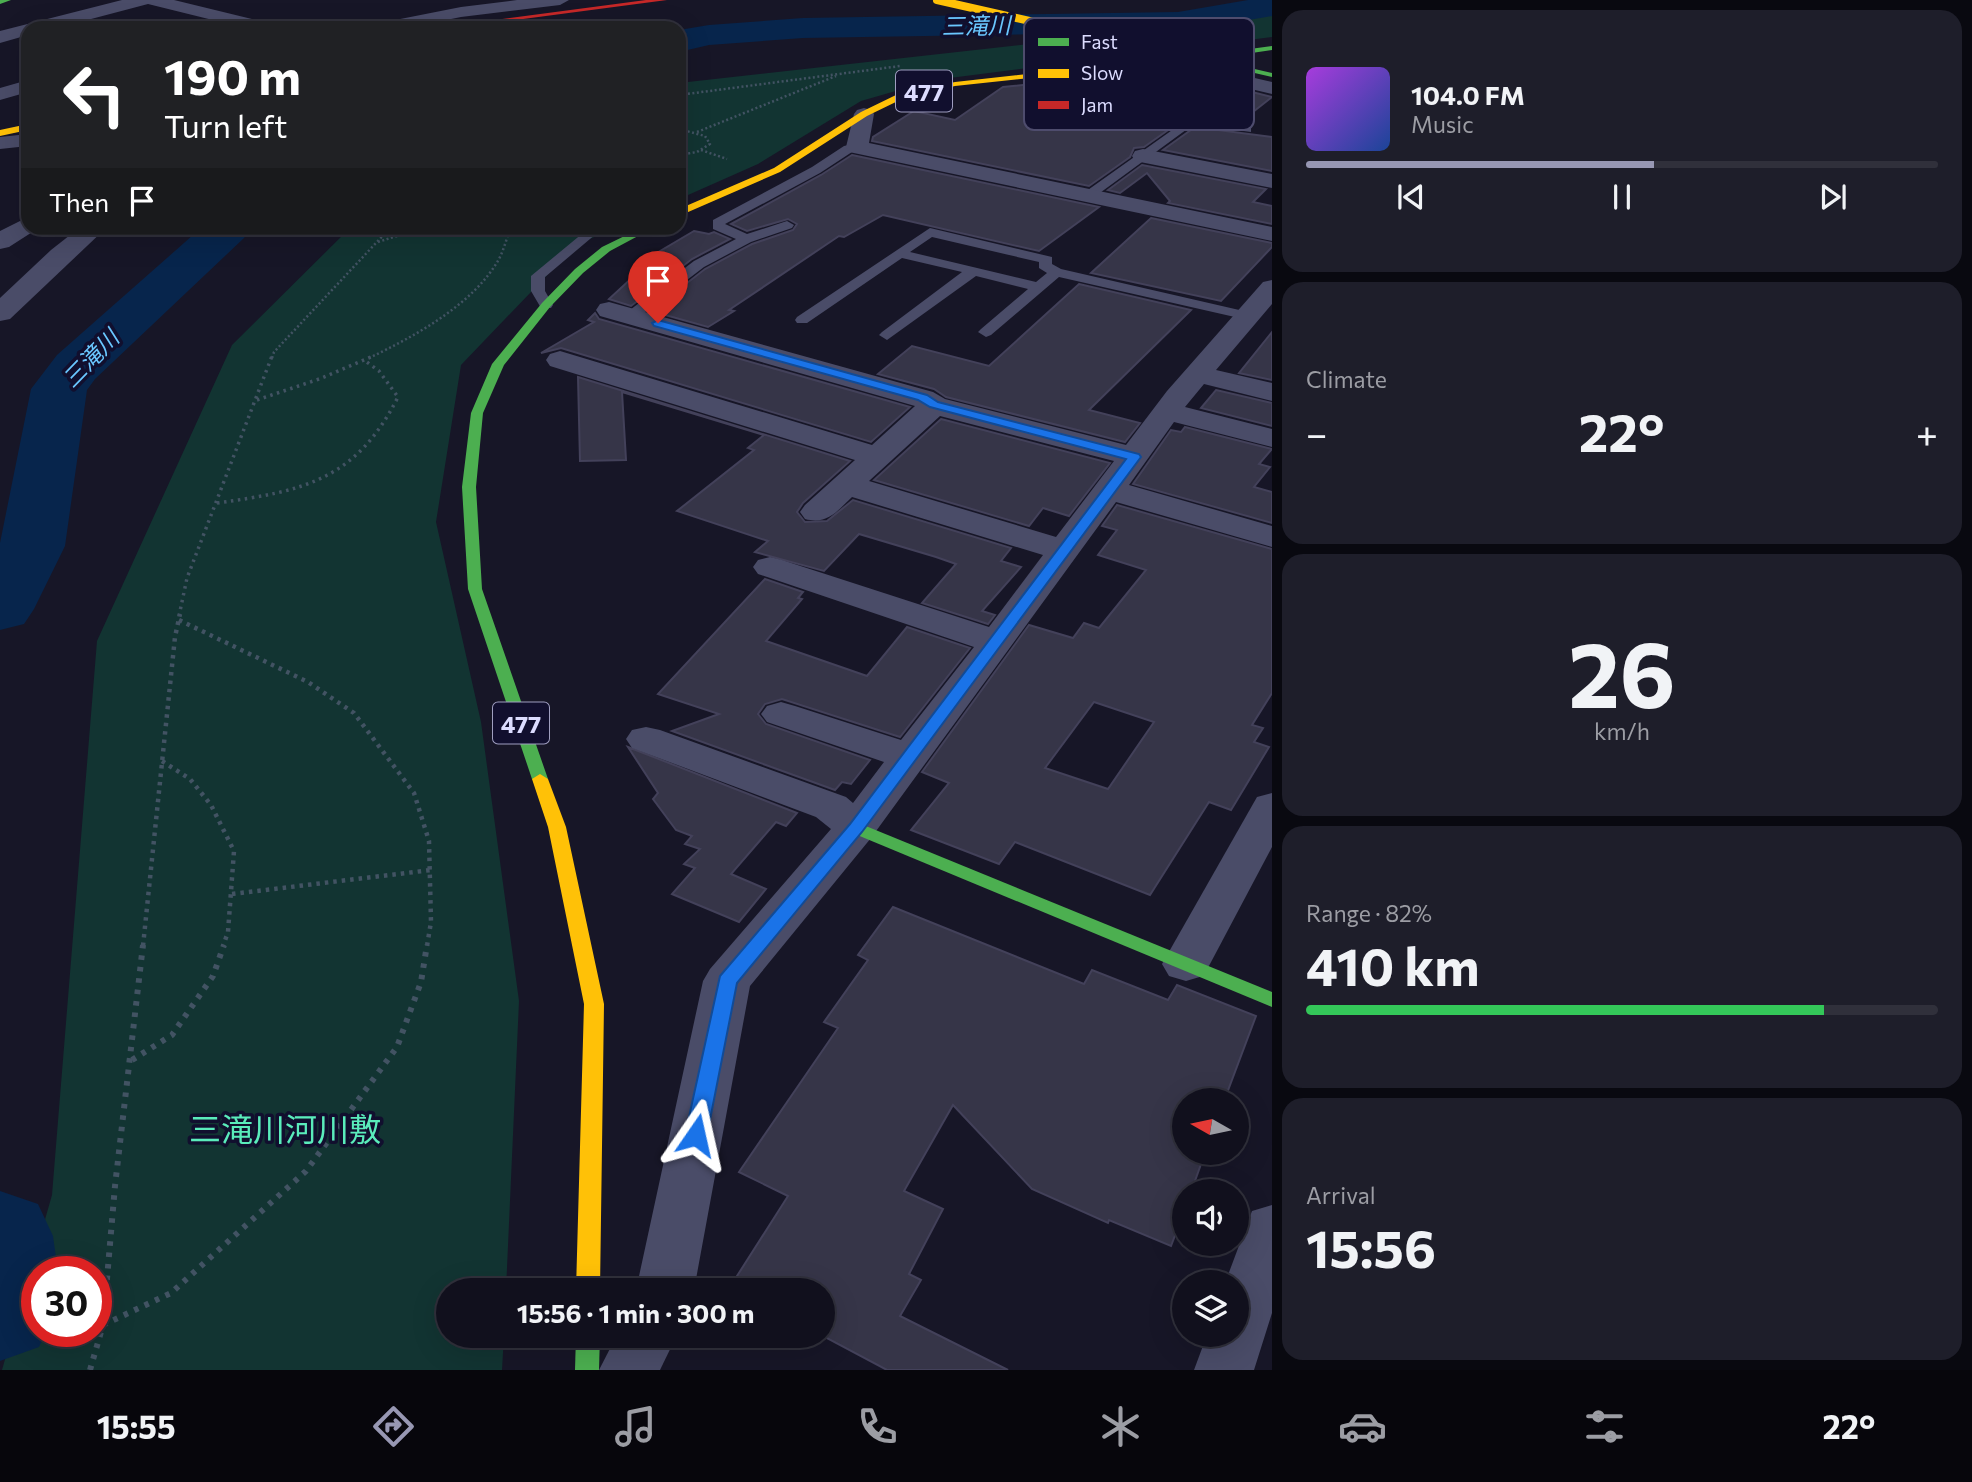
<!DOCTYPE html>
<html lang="en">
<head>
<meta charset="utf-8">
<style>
	:root { --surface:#11101d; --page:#1e1e2a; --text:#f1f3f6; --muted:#9c9da4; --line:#30303b; --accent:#9797b3 }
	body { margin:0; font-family:Commissioner,"Noto Sans JP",sans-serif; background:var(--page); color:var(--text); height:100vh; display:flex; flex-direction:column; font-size:26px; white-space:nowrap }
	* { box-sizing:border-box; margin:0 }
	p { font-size:23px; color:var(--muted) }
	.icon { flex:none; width:38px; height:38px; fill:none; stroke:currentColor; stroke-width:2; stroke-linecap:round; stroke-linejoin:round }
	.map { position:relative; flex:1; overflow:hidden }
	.panel { display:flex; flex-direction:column; gap:10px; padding:10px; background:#090910; width:700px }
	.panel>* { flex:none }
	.top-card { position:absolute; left:21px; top:21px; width:665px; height:214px; border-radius:21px; box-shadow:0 7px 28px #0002,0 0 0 2px var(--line); background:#202124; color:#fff; overflow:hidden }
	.needle { width:46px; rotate:279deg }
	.tools { position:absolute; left:1172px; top:1088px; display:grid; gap:14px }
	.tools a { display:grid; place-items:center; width:77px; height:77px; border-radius:50%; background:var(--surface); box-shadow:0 7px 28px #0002,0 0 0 2px var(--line); font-size:35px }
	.speed { position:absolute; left:21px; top:1256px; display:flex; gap:14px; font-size:35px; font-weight:700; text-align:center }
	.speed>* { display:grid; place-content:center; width:91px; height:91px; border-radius:50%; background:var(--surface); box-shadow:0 7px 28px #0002,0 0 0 2px var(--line); line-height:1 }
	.speed .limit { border:10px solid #d22; background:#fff; color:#111 }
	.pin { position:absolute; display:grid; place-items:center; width:60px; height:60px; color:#fff; margin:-72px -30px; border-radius:50% 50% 50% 0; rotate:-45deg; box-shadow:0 0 7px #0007 }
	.pin .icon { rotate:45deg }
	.me { position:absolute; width:77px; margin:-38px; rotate:11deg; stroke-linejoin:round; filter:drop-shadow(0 0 5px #0008) }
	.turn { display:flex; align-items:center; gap:24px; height:147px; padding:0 28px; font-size:32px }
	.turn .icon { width:91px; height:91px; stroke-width:2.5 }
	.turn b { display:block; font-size:49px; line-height:60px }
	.then { display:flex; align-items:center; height:66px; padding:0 28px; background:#0003; gap:14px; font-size:26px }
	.big { font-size:52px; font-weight:700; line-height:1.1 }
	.panel .tile { flex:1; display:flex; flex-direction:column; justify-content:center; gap:10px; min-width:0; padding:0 24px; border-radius:21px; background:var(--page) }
	.panel .dial { align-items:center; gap:0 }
	.dial b { font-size:91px; line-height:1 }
	.song { display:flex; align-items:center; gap:21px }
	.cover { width:84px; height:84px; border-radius:10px; background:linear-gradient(135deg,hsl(280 70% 55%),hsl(220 70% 35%)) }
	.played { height:7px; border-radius:4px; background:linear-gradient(90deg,var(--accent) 55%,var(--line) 55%) }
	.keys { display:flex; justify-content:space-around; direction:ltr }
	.heat { display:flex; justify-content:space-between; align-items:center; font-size:38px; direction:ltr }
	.charge { height:10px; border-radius:5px; background:linear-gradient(90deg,#34c759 82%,var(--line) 0) }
	.trip { position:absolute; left:436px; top:1278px; width:399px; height:70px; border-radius:35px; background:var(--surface); box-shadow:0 7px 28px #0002,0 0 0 2px var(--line); font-weight:700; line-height:70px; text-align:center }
	.menu { display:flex; height:112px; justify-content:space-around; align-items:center; background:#07060c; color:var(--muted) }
	.menu .icon { width:49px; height:49px }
	.menu .selected { color:var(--accent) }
	.menu b { font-size:32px; color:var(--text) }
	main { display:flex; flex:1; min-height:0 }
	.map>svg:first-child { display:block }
	.green { fill:#123432; fill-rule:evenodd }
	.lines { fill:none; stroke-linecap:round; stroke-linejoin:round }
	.river { fill:#07254c; fill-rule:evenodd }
	.building { fill:#363548; stroke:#43415a; stroke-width:2; fill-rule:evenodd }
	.path-far3 { stroke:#425363; stroke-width:2.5; stroke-dasharray:2 2.5; stroke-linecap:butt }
	.path-far2 { stroke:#425363; stroke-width:3.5; stroke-dasharray:2.5 4.5; stroke-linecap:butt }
	.path-far1 { stroke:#425363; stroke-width:4.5; stroke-dasharray:3.5 5; stroke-linecap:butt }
	.path { stroke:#425363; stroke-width:6; stroke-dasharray:4.5 7; stroke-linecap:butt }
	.lane { fill:#4a4c68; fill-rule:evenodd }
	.street { fill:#4a4c68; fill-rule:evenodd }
	.fast { fill:#4caf50; fill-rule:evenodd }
	.slow { fill:#ffc107; fill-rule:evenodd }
	.jam { fill:#c62828; fill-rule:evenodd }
	.slow-bridge { stroke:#ffc107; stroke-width:8 }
	.route { fill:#1a73e8; stroke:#114b97; stroke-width:2 }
	.labels { text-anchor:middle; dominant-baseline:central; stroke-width:7; stroke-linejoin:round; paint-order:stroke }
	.far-water-label { font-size:23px; font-style:italic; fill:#6ac7ff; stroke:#110f2e }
	.shield { fill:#110f2e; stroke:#9f9ec0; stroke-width:2 }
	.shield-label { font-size:24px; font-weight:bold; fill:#dcdcff }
	.near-park-label { font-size:32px; fill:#5aecbb; stroke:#110f2e }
	.key { fill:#110f2e; stroke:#4e4c6d; stroke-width:2 }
	.key-label { font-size:19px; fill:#dcdcff }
</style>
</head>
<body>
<main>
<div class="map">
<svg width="1272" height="1370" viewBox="0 0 1272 1370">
	<rect width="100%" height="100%" fill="#171627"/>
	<!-- green -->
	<g class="green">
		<path d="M 1272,14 L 1272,37 L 934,80 L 861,101 L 758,164 L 679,199 L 679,83 L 1163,29 Z"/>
		<path d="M 350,228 L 615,228 L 576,245 L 461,365 L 436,522 L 481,722 L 519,1001 L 506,1290 L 448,1290 L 448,1335 L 504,1335 L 502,1370 L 2,1370 L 52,1195 L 97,641 L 232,345 ZM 37,1272 L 96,1272 L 96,1332 L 37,1332 Z"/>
	</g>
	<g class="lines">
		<!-- river -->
		<g class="river">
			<path d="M 1248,0 L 1272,0 L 1272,16 L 1178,32 L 803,38 L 709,45 L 679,52 L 679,30 L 709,25 L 803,18 L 1178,12 Z"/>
			<path d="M 201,228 L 251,228 L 244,238 L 95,379 L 87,390 L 65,546 L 34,609 L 24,624 L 0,630 L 0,543 L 31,389 L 57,355 Z"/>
			<path d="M 0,1191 L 38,1204 L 53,1236 L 58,1272 L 37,1272 L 37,1332 L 46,1332 L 39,1347 L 0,1361 Z"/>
		</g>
	</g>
	<!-- building -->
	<g class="building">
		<path d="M 1175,69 L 1194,73 L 1199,80 L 1229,87 L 1144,147 L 1134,148 L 1130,157 L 1089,186 L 872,141 L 873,137 L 914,111 L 955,120 L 1003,87 Z"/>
		<path d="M 1244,90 L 1272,97 L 1239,123 L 1208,117 Z"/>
		<path d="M 1195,127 L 1272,137 L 1272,171 L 1163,150 Z"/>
		<path d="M 852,155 L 1099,207 L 1039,251 L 883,215 L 844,237 L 839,236 L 729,310 L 734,311 L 708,327 L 651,311 L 705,269 L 752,244 L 793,230 L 797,224 L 788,219 L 747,231 L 731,224 L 821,175 Z"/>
		<path d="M 1142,165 L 1266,189 L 1253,202 L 1272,206 L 1272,224 L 1168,203 L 1170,201 L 1147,173 L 1120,193 L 1108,190 Z"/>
		<path d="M 1151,218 L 1272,243 L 1272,247 L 1221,301 L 1091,273 Z"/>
		<path d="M 694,231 L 709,234 L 714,232 L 730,239 L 692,259 L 631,306 L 609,299 L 635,275 L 661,260 L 650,257 Z"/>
		<path d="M 1079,284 L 1191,310 L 1089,410 L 1140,423 L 1125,442 L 946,397 L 934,389 L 878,374 L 912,346 L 989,366 Z"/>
		<path d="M 595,313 L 599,319 L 910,407 L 871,442 L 561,348 L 541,353 L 594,322 L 588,320 Z"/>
		<path d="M 1272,332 L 1272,380 L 1239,373 Z"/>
		<path d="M 578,377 L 850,461 L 803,503 L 797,512 L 805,522 L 827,521 L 853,500 L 1011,548 L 1001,561 L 1021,567 L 982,611 L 995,615 L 988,624 L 922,603 L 956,564 L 936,557 L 859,534 L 824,571 L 755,552 L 768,541 L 677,511 L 754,450 L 748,448 L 764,435 L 622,392 L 626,460 L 580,461 Z"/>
		<path d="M 1216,390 L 1272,403 L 1272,426 L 1201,408 Z"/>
		<path d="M 941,419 L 1110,463 L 1069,516 L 1043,508 L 1029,526 L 874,480 Z"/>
		<path d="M 1185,427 L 1272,449 L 1259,464 L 1270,467 L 1254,487 L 1272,492 L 1272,523 L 1133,484 L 1171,430 L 1181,432 Z"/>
		<path d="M 1117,505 L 1272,549 L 1272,693 L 1252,725 L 1263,728 L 1254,742 L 1269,747 L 1231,810 L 1209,802 L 1150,895 L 1015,842 L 999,864 L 911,830 L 949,783 L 922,772 L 1029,625 L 1073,638 L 1084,623 L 1099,628 L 1146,570 L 1098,555 L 1117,530 L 1102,526 ZM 1094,702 L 1154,722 L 1108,789 L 1045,768 Z"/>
		<path d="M 765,579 L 803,592 L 798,598 L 802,599 L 766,641 L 867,676 L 907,627 L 970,648 L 900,737 L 782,699 L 765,704 L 758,714 L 766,724 L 870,760 L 851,784 L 842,782 L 835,790 L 672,731 L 719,714 L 658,694 Z"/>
		<path d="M 628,747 L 797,813 L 786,826 L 776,822 L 731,874 L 766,889 L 739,922 L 672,894 L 695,868 L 684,864 L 700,849 L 685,844 L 692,836 L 676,830 L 653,799 L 658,793 Z"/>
		<path d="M 893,907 L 1084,984 L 1092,970 L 1168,1000 L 1177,985 L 1256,1016 L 1224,1101 L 1185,1101 L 1185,1153 L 1205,1153 L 1191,1192 L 1185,1192 L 1185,1209 L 1171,1246 L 1109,1220 L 1108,1223 L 1032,1189 L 953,1105 L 904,1191 L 943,1209 L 909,1274 L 921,1280 L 900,1316 L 1008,1370 L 887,1370 L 821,1335 L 822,1290 L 735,1290 L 730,1287 L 788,1196 L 739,1172 L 838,1028 L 824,1022 L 868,960 L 858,955 Z"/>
	</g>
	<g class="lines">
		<!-- path-far3 -->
		<g class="path-far3">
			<path d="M 679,95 L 900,66"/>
			<path d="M 679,129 L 705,136 L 710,144 L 697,152 L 679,155"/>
			<path d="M 697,132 L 836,76"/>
			<path d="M 701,150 L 727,159"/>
			<path d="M 378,242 L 422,228"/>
			<path d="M 272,358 L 274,352 L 390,228"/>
			<path d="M 369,358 C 415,336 473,305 499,259 C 504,249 507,238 510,228"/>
		</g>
		<!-- path-far2 -->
		<g class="path-far2">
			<path d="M 257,400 L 322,378 L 373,356"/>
			<path d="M 217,503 C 304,491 356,480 398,397 L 379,371 L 364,360"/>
			<path d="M 179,616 L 187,578 L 272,356"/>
		</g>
		<!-- path-far1 -->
		<g class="path-far1">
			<path d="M 179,620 L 308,682 L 354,713 L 414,793 L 429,841 L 431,922 L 427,946"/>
			<path d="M 162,761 L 190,779 L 211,805 L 234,851 L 228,932 L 223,946"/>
			<path d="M 232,894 L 431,870"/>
			<path d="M 143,946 L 175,637 L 180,614"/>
		</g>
		<!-- path -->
		<g class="path">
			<path d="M 132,1060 L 172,1035 L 213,976 L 224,945"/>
			<path d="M 103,1325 L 171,1293 L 306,1171 L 397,1047 L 421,982 L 427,945"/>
			<path d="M 90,1370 L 103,1325 L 115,1186 L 143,945"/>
		</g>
		<!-- lane -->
		<g class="lane">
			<path d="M 1244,79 L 1248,80 L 1248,84 L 1202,118 L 1251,128 L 1251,132 L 1194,124 L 1093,198 L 1085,198 L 1085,192 Z"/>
			<path d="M 857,143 L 863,147 L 861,150 L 852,152 L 820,173 L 725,224 L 747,234 L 787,221 L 794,225 L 792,228 L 751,242 L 704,267 L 636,319 L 626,319 L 624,316 L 626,313 L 694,261 L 736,239 L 713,229 L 713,220 L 812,167 L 844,146 Z"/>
			<path d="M 589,228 L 603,228 L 545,277 L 545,291 L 553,305 L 551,308 L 541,308 L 531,291 L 531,276 Z"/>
			<path d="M 930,228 L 1052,257 L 1052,264 L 1061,269 L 1248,312 L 1255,316 L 1248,320 L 1059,277 L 991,335 L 986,337 L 978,332 L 981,329 L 1028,289 L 976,276 L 887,340 L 879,335 L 882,332 L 962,272 L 902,258 L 807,323 L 797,323 L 795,320 L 797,317 ZM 932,237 L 1039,262 L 1039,268 L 1047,273 L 1036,282 L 910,252 Z"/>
		</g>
		<!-- street -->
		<g class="street">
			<path d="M 122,0 L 174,0 L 273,24 L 276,28 L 245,28 L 148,4 L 57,28 L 28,28 L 28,35 L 0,43 L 0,31 Z"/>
			<path d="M 517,0 L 569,0 L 560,5 L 461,17 L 407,28 L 371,28 L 380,23 L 461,7 Z"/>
			<path d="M 1207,67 L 1272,82 L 1272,94 L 1200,77 L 1197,73 L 1200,69 Z"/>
			<path d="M 28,80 L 28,92 L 0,100 L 0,88 Z"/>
			<path d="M 864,108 L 871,110 L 874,114 L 869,143 L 1272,227 L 1272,241 L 849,152 L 846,147 L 854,114 L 857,110 Z"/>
			<path d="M 28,134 L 28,146 L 0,149 L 0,137 Z"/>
			<path d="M 1143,149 L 1272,174 L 1272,188 L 1135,161 L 1132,156 L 1135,151 Z"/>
			<path d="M 28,217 L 28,228 L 37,229 L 9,247 L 0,249 L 0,231 Z"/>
			<path d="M 79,228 L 106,228 L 10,319 L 0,321 L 0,298 L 51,250 Z"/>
			<path d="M 1272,280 L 1272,304 L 1216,370 L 1272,383 L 1272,401 L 1204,384 L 1185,407 L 1272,429 L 1272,447 L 1174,422 L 1129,485 L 1272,526 L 1272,547 L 1116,502 L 871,838 L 750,986 L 694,1290 L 636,1290 L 703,981 L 710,969 L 831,829 L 816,817 L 632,748 L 626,739 L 632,730 L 646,727 L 660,730 L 846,797 L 853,803 L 884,762 L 767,722 L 761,714 L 767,706 L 781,702 L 795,706 L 901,740 L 974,647 L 758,574 L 753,567 L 758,560 L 770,557 L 782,560 L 989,627 L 1043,555 L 852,497 C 837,511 828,525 805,519 L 800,512 L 805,505 L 855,460 L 550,366 L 546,360 L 550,354 L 560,351 L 570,354 L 872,445 L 915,406 L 600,316 L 596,310 L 600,304 L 609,302 L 933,392 L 945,399 L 1126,445 L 1167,391 L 1263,282 ZM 940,416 L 1114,461 L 1056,537 L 869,481 Z"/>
			<path d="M 1272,793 L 1272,847 L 1210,964 L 1203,976 L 1186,981 L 1169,976 L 1162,964 L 1257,797 Z"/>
			<path d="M 1272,1205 L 1272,1313 L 1254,1370 L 1194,1370 L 1207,1335 L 1237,1335 L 1237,1283 L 1225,1283 L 1252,1211 Z"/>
			<path d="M 617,1335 L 677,1335 L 660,1370 L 599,1370 Z"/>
		</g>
		<!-- fast -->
		<g class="fast">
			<path d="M 0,0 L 11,0 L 0,4 Z"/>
			<path d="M 1272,46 L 1272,50 L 1211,59 L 1272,73 L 1272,77 L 1198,60 L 1082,72 L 1078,70 L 1183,57 L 1171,55 L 1174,51 L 1198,56 Z"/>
			<path d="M 641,228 L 653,228 L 610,251 L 583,273 L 550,307 L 504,365 L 483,413 L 476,487 L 482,589 L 548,779 L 540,784 L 532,779 L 468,589 L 462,487 L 471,413 L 492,364 L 542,303 L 575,269 L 602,247 Z"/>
			<path d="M 856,822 L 1272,992 L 1272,1007 L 850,832 L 847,828 L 850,824 Z"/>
			<path d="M 576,1335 L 600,1335 L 599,1370 L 575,1370 Z"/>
		</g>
		<!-- slow -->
		<g class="slow">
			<path d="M 1082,68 L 1085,72 L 955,86 L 902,99 L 867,116 L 780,172 L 679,216 L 679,209 L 774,168 L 861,112 L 896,95 L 955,82 Z"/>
			<path d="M 28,124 L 28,130 L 0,136 L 0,130 Z"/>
			<path d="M 540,774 L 548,779 L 566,827 L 604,1004 L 600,1290 L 576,1290 L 584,1004 L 548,827 L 532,779 Z"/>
		</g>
		<!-- jam -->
		<path class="jam" d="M 646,0 L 667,0 L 455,28 L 433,28 Z"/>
		<!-- slow-bridge -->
		<path class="slow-bridge" d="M 937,0 L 1162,51"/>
	</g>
	<!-- route -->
	<path class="route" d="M 658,320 L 927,395 L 938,402 L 1139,454 L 1141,457 L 862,832 L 737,983 L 707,1135 L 704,1141 L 696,1144 L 689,1141 L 685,1135 L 720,976 L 850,824 L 1126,459 L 930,407 L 918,400 L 654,326 L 652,323 Z"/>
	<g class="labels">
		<!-- far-water labels -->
		<g class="far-water-label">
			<text transform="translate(976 25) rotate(-1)">三滝川</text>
			<text transform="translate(90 358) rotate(-46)">三滝川</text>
		</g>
		<!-- shield labels -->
		<g class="shield">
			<rect x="896" y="70.5" width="56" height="41" rx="5"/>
			<rect x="493" y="702.5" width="56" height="41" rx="5"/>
		</g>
		<g class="shield-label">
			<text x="924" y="91">477</text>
			<text x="521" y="723">477</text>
		</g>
		<!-- near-park labels -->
		<g class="near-park-label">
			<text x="285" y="1128">三滝川河川敷</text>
		</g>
	</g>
	<!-- legend -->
	<rect x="1024" y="18" width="230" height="112" rx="10" class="key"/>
	<rect x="1038" y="38" width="31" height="8" fill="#4caf50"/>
	<rect x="1038" y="69" width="31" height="9" fill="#ffc107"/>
	<rect x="1038" y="101" width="31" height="8" fill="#c62828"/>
	<g class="key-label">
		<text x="1081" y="49">Fast</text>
		<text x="1081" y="80">Slow</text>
		<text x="1081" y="112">Jam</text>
	</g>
</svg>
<div class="tools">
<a><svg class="needle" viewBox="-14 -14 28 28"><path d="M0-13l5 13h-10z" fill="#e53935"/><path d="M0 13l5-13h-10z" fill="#9c9da4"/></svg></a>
<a><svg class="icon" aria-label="sound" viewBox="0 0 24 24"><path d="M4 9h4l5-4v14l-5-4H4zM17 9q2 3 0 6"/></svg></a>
<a><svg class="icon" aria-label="layers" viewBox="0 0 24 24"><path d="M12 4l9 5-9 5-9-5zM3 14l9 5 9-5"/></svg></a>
</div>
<div class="speed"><div class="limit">30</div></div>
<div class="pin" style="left:658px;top:323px;background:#d93025"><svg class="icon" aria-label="arrive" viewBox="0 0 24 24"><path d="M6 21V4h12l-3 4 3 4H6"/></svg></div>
<svg class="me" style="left:696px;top:1135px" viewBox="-20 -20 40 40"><path d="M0-17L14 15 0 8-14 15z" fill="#1a73e8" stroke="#fff" stroke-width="4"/></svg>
<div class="trip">15:56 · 1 min · 300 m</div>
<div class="top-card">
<div class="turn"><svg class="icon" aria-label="left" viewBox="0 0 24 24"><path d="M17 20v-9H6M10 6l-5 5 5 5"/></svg><div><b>190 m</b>Turn left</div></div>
<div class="then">Then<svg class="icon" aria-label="arrive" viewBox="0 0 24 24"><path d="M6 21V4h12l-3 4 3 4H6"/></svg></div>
</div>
</div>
<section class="panel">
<div class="tile">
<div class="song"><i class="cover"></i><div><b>104.0 FM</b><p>Music</p></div></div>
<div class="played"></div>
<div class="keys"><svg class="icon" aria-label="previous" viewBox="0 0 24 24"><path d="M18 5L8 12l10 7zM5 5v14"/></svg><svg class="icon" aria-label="pause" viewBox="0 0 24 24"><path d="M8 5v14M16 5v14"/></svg><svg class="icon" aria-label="next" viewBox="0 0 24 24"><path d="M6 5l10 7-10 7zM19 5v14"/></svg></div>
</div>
<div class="tile"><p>Climate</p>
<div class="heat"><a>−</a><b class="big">22°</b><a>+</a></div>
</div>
<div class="tile dial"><b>26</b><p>km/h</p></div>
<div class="tile"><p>Range · 82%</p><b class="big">410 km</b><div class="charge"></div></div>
<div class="tile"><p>Arrival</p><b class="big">15:56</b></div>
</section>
</main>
<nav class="menu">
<b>15:55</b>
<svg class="icon selected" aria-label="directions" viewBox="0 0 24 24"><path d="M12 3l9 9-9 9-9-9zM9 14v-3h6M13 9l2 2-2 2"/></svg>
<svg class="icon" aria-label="music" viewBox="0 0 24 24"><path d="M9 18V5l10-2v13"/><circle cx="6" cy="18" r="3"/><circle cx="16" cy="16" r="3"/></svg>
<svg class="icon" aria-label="phone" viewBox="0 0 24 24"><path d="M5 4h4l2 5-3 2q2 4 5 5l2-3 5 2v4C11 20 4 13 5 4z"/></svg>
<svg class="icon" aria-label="climate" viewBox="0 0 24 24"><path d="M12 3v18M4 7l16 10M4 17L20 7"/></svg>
<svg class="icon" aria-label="car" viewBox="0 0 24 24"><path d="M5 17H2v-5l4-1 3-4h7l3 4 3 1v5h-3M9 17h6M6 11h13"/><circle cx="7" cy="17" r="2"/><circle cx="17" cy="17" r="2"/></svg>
<svg class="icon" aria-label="filters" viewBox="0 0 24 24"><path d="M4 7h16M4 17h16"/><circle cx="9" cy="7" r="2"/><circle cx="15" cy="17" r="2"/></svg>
<b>22°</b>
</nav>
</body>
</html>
